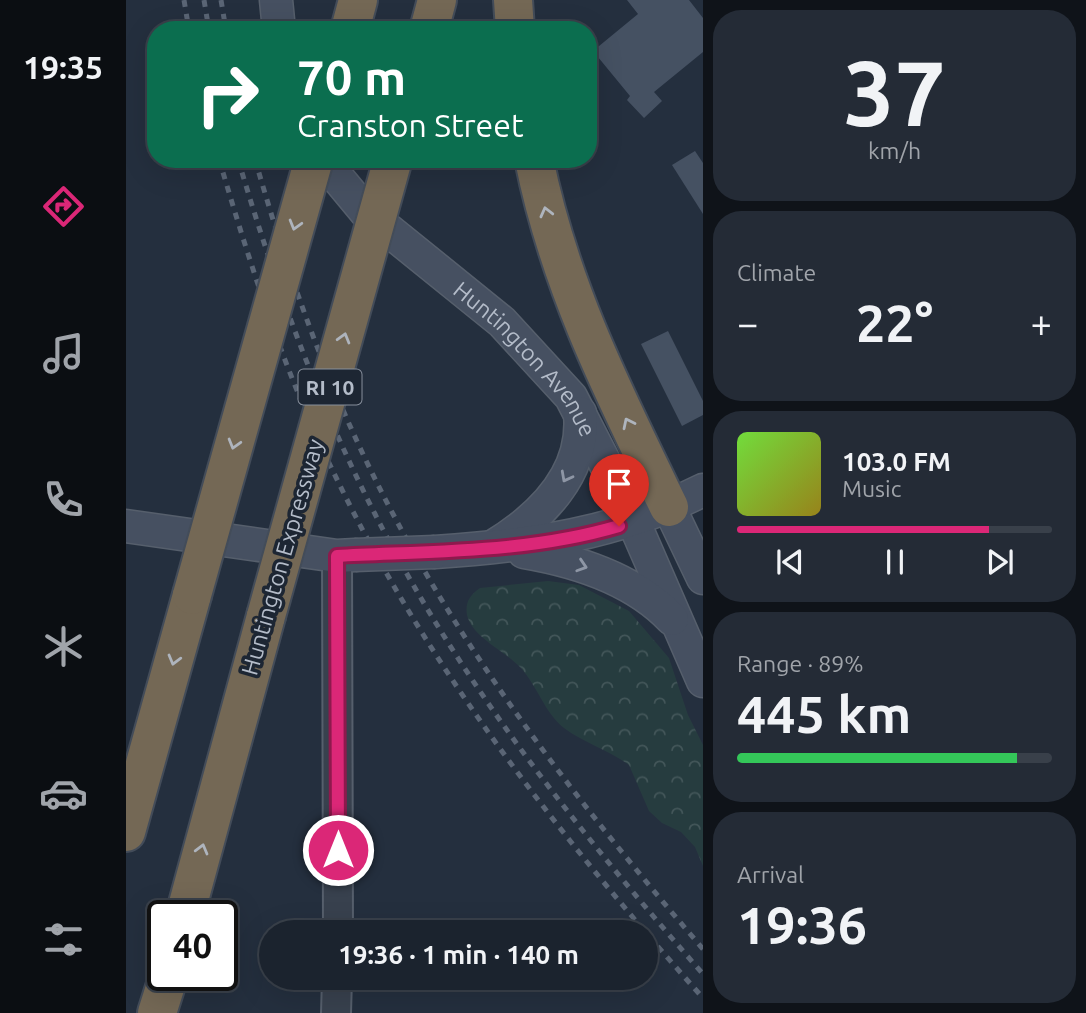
<!DOCTYPE html>
<html lang="en">
<head>
<meta charset="utf-8">
<style>
	:root { --surface:#1b232e; --page:#242b36; --text:#f1f3f6; --muted:#a0a4aa; --line:#39404a; --accent:#db2777 }
	body { margin:0; font-family:Ubuntu,sans-serif; background:var(--page); color:var(--text); height:100vh; display:flex; flex-direction:column; font-size:26px; white-space:nowrap }
	* { box-sizing:border-box; margin:0 }
	p { font-size:23px; color:var(--muted) }
	.icon { flex:none; width:38px; height:38px; fill:none; stroke:currentColor; stroke-width:2; stroke-linecap:round; stroke-linejoin:round }
	.map { position:relative; flex:1; overflow:hidden }
	.details { display:flex; flex-direction:column; gap:10px; padding:10px; background:#0f1319; width:383px }
	.details>* { flex:none }
	.top-card { position:absolute; left:21px; top:21px; width:450px; height:147px; border-radius:28px; box-shadow:0 7px 28px #0002,0 0 0 2px var(--line); background:#0b6e4f; color:#fff; overflow:hidden }
	.speed { position:absolute; left:21px; top:900px; display:flex; gap:14px; font-size:35px; font-weight:700; text-align:center }
	.speed>* { display:grid; place-content:center; width:91px; height:91px; border-radius:50%; background:var(--surface); box-shadow:0 7px 28px #0002,0 0 0 2px var(--line); line-height:1 }
	.speed .limit { border:4px solid #111; border-radius:10px; background:#fff; color:#111 }
	.pin { position:absolute; display:grid; place-items:center; width:60px; height:60px; color:#fff; margin:-72px -30px; border-radius:50% 50% 50% 0; rotate:-45deg; box-shadow:0 0 7px #0007 }
	.pin .icon { rotate:45deg }
	.me { position:absolute; width:77px; margin:-38px; rotate:0deg; stroke-linejoin:round; filter:drop-shadow(0 0 5px #0008) }
	.turn { display:flex; align-items:center; gap:24px; height:147px; padding:0 35px; font-size:32px }
	.turn .icon { width:91px; height:91px; stroke-width:2.5 }
	.turn b { display:block; font-size:49px; line-height:60px }
	.big { font-size:52px; font-weight:700; line-height:1.1 }
	.details .tile { flex:1; display:flex; flex-direction:column; justify-content:center; gap:10px; min-width:0; padding:0 24px; border-radius:28px; background:var(--page) }
	.details .dial { align-items:center; gap:0 }
	.dial b { font-size:91px; line-height:1 }
	.song { display:flex; align-items:center; gap:21px }
	.cover { width:84px; height:84px; border-radius:10px; background:linear-gradient(135deg,hsl(100 70% 55%),hsl(50 70% 35%)) }
	.played { height:7px; border-radius:4px; background:linear-gradient(90deg,var(--accent) 80%,var(--line) 80%) }
	.keys { display:flex; justify-content:space-around; direction:ltr }
	.heat { display:flex; justify-content:space-between; align-items:center; font-size:38px; direction:ltr }
	.charge { height:10px; border-radius:5px; background:linear-gradient(90deg,#34c759 89%,var(--line) 0) }
	.trip { position:absolute; left:133px; top:920px; width:399px; height:70px; border-radius:35px; background:var(--surface); box-shadow:0 7px 28px #0002,0 0 0 2px var(--line); font-weight:700; line-height:70px; text-align:center }
	main { display:flex; flex:1; min-height:0 }
	.tab-bar { display:flex; flex-direction:column; width:126px; justify-content:space-around; align-items:center; background:#0b0e12; color:var(--muted) }
	.tab-bar .icon { width:49px; height:49px }
	.tab-bar .active { color:var(--accent) }
	.tab-bar b { font-size:32px; color:var(--text) }
	.map>svg:first-child { display:block }
	.forest { fill:url(#forest-crowns) }
	.building { fill:#455162 }
	.lines { fill:none; stroke-linecap:round; stroke-linejoin:round }
	.tertiary-casing { stroke:#565f6c; stroke-width:32 }
	.secondary-casing { stroke:#565f6c; stroke-width:35 }
	.motorway-casing { stroke:#434c59; stroke-width:42 }
	.tertiary { stroke:#38414e; stroke-width:28 }
	.secondary { stroke:#465061; stroke-width:32 }
	.motorway { stroke:#746855; stroke-width:38 }
	.rail { stroke:#5a6575; stroke-width:5; stroke-dasharray:7 7; stroke-linecap:butt }
	.secondary-bridge-casing { stroke:#565f6c; stroke-width:35; stroke-linecap:butt }
	.motorway-bridge-casing { stroke:#434c59; stroke-width:42; stroke-linecap:butt }
	.secondary-bridge { stroke:#465061; stroke-width:32 }
	.motorway-bridge { stroke:#746855; stroke-width:38 }
	.oneway { stroke:#aeb4bd }
	.oneway2 { stroke:#8e96a5 }
	.route-casing { stroke:#8e194d; stroke-width:18 }
	.route { stroke:#db2777; stroke-width:12 }
	.labels { text-anchor:middle; dominant-baseline:central; stroke-width:7; stroke-linejoin:round; paint-order:stroke }
	.shield { fill:#1d2633; stroke:#878f9c; stroke-width:2 }
	.shield-label { font-size:21px; font-weight:bold; fill:#b4bcc9 }
	.street-label { font-size:23px; fill:#b4bcc9; stroke:#1d2633 }
</style>
</head>
<body>
<main>
<nav class="tab-bar">
<b>19:35</b>
<svg class="icon active" aria-label="directions" viewBox="0 0 24 24"><path d="M12 3l9 9-9 9-9-9zM9 14v-3h6M13 9l2 2-2 2"/></svg>
<svg class="icon" aria-label="music" viewBox="0 0 24 24"><path d="M9 18V5l10-2v13"/><circle cx="6" cy="18" r="3"/><circle cx="16" cy="16" r="3"/></svg>
<svg class="icon" aria-label="phone" viewBox="0 0 24 24"><path d="M5 4h4l2 5-3 2q2 4 5 5l2-3 5 2v4C11 20 4 13 5 4z"/></svg>
<svg class="icon" aria-label="climate" viewBox="0 0 24 24"><path d="M12 3v18M4 7l16 10M4 17L20 7"/></svg>
<svg class="icon" aria-label="car" viewBox="0 0 24 24"><path d="M5 17H2v-5l4-1 3-4h7l3 4 3 1v5h-3M9 17h6M6 11h13"/><circle cx="7" cy="17" r="2"/><circle cx="17" cy="17" r="2"/></svg>
<svg class="icon" aria-label="filters" viewBox="0 0 24 24"><path d="M4 7h16M4 17h16"/><circle cx="9" cy="7" r="2"/><circle cx="15" cy="17" r="2"/></svg>
</nav>
<div class="map">
<svg width="577" height="1013" viewBox="0 0 577 1013">
	<defs>
		<pattern id="forest-crowns" width="20" height="18" patternUnits="userSpaceOnUse" patternTransform="scale(1.75)"><rect width="20" height="18" fill="#263c3f"/><path d="M2 6a3 3 0 1 1 6 0M12 15a3 3 0 1 1 6 0" fill="none" stroke="#435659"/></pattern>
	</defs>
	<rect width="100%" height="100%" fill="#242f3e"/>
	<!-- forest -->
	<path class="forest" d="M 422,581 L 453,585 L 503,611 L 543,658 L 562,715 L 577,745 L 577,866 L 569,847 L 555,832 L 536,823 L 523,811 L 503,765 C 483,750 458,743 438,728 C 418,712 411,685 394,667 C 379,651 346,637 341,615 C 339,602 344,595 354,588 Z"/>
	<!-- building -->
	<g class="building">
		<path d="M 501,0 L 563,0 L 577,18 L 577,52 L 528,92 L 536,101 L 518,118 L 501,100 L 504,96 L 467,51 L 512,14 Z"/>
		<path d="M 569,151 L 577,163 L 577,214 L 546,165 Z"/>
		<path d="M 542,331 L 577,401 L 577,415 L 556,426 L 515,344 Z"/>
	</g>
	<g class="lines">
		<!-- tertiary casing -->
		<g class="tertiary-casing">
			<g id="tertiary">
				<path d="M 211,556 L 212,933"/>
				<path d="M 210,1013 L 211,978"/>
			</g>
		</g>
		<!-- secondary casing -->
		<g class="secondary-casing">
			<g id="secondary">
				<path d="M 150,0 L 153,30"/>
				<path id="s1" d="M 196,159 L 240,212 L 376,322 L 445,397 L 499,502 L 577,681"/>
				<path d="M 543,507 L 577,578"/>
				<path d="M 0,526 L 211,556 L 229,555"/>
				<path d="M 368,546 C 415,517 460,473 454,413"/>
				<path d="M 309,552 C 408,545 488,535 577,490"/>
				<path d="M 398,552 C 451,561 508,579 546,619"/>
			</g>
		</g>
		<!-- motorway casing -->
		<g class="motorway-casing">
			<g id="motorway">
				<path d="M 387,0 L 389,30"/>
				<path d="M 224,30 L 232,0"/>
				<path d="M 303,30 L 311,0"/>
				<path d="M 408,159 C 433,285 487,392 543,507"/>
				<path d="M 0,832 L 66,595"/>
				<path d="M 59,915 L 140,616"/>
				<path d="M 31,1013 L 43,975"/>
			</g>
		</g>
		<!-- tertiary -->
		<use href="#tertiary" class="tertiary"/>
		<!-- secondary -->
		<use href="#secondary" class="secondary"/>
		<!-- motorway -->
		<use href="#motorway" class="motorway"/>
		<!-- rail -->
		<g class="rail">
			<path d="M 58,0 L 63,30"/>
			<path d="M 78,0 L 83,30"/>
			<path d="M 95,0 L 100,30"/>
			<path d="M 93,159 C 124,264 157,368 205,467 C 299,665 432,835 577,998"/>
			<path d="M 112,159 C 148,281 191,401 249,514 C 334,683 453,832 577,974"/>
			<path d="M 129,159 C 164,282 207,401 267,514 C 350,672 461,814 577,949"/>
		</g>
		<!-- secondary-bridge casing -->
		<g class="secondary-bridge-casing">
			<path id="secondary-bridge" d="M 229,555 L 309,552"/>
		</g>
		<!-- motorway-bridge casing -->
		<g class="motorway-bridge-casing">
			<g id="motorway-bridge">
				<path d="M 66,595 L 188,159"/>
				<path d="M 140,616 L 267,159"/>
			</g>
		</g>
		<!-- secondary-bridge -->
		<use href="#secondary-bridge" class="secondary-bridge"/>
		<!-- motorway-bridge -->
		<use href="#motorway-bridge" class="motorway-bridge"/>
	</g>
	<!-- one-way arrows -->
	<defs><path id="oneway-chevron" d="M-2-3.5L2.5 0L-2 3.5" fill="none" stroke-width="1.6" stroke-linecap="round" stroke-linejoin="round" transform="scale(1.75)"/></defs>
	<g class="oneway">
		<use href="#oneway-chevron" transform="translate(420 212) rotate(-104)"/>
		<use href="#oneway-chevron" transform="translate(169 225) rotate(106)"/>
		<use href="#oneway-chevron" transform="translate(218 338) rotate(-74)"/>
		<use href="#oneway-chevron" transform="translate(502 423) rotate(-116)"/>
		<use href="#oneway-chevron" transform="translate(108 444) rotate(106)"/>
		<use href="#oneway-chevron" transform="translate(48 660) rotate(105)"/>
		<use href="#oneway-chevron" transform="translate(76 849) rotate(-75)"/>
	</g>
	<g class="oneway2">
		<use href="#oneway-chevron" transform="translate(440 477) rotate(118)"/>
		<use href="#oneway-chevron" transform="translate(456 566) rotate(18)"/>
	</g>
	<g class="lines">
		<!-- route casing -->
		<g class="route-casing">
			<path id="route" d="M 212,850 L 211,556 C 306,551 402,553 493,526"/>
		</g>
		<!-- route -->
		<use href="#route" class="route"/>
	</g>
	<g class="labels">
		<!-- shield labels -->
		<rect class="shield" x="172.5" y="369.5" width="63" height="35" rx="5"/>
		<g class="shield-label">
			<text x="204" y="387">RI 10</text>
		</g>
		<!-- street labels -->
		<g class="street-label">
			<text stroke="none"><textPath href="#s1" startOffset="287">Huntington Avenue</textPath></text>
			<text transform="translate(156 557) rotate(-74)">Huntington Expressway</text>
		</g>
	</g>
</svg>
<div class="speed"><div class="limit">40</div></div>
<div class="pin" style="left:493px;top:526px;background:#d93025"><svg class="icon" aria-label="arrive" viewBox="0 0 24 24"><path d="M6 21V4h12l-3 4 3 4H6"/></svg></div>
<svg class="me" style="left:212px;top:850px" viewBox="-20 -20 40 40"><circle r="17" fill="#db2777" stroke="#fff" stroke-width="3"/><path d="M0-11L8 9 0 5-8 9z" fill="#fff"/></svg>
<div class="trip">19:36 · 1 min · 140 m</div>
<div class="top-card">
<div class="turn"><svg class="icon" aria-label="right" viewBox="0 0 24 24"><path d="M7 20v-9h11M14 6l5 5-5 5"/></svg><div><b>70 m</b>Cranston Street</div></div>
</div>
</div>
<section class="details">
<div class="tile dial"><b>37</b><p>km/h</p></div>
<div class="tile"><p>Climate</p>
<div class="heat"><a>−</a><b class="big">22°</b><a>+</a></div>
</div>
<div class="tile">
<div class="song"><i class="cover"></i><div><b>103.0 FM</b><p>Music</p></div></div>
<div class="played"></div>
<div class="keys"><svg class="icon" aria-label="previous" viewBox="0 0 24 24"><path d="M18 5L8 12l10 7zM5 5v14"/></svg><svg class="icon" aria-label="pause" viewBox="0 0 24 24"><path d="M8 5v14M16 5v14"/></svg><svg class="icon" aria-label="next" viewBox="0 0 24 24"><path d="M6 5l10 7-10 7zM19 5v14"/></svg></div>
</div>
<div class="tile"><p>Range · 89%</p><b class="big">445 km</b><div class="charge"></div></div>
<div class="tile"><p>Arrival</p><b class="big">19:36</b></div>
</section>
</main>
</body>
</html>
